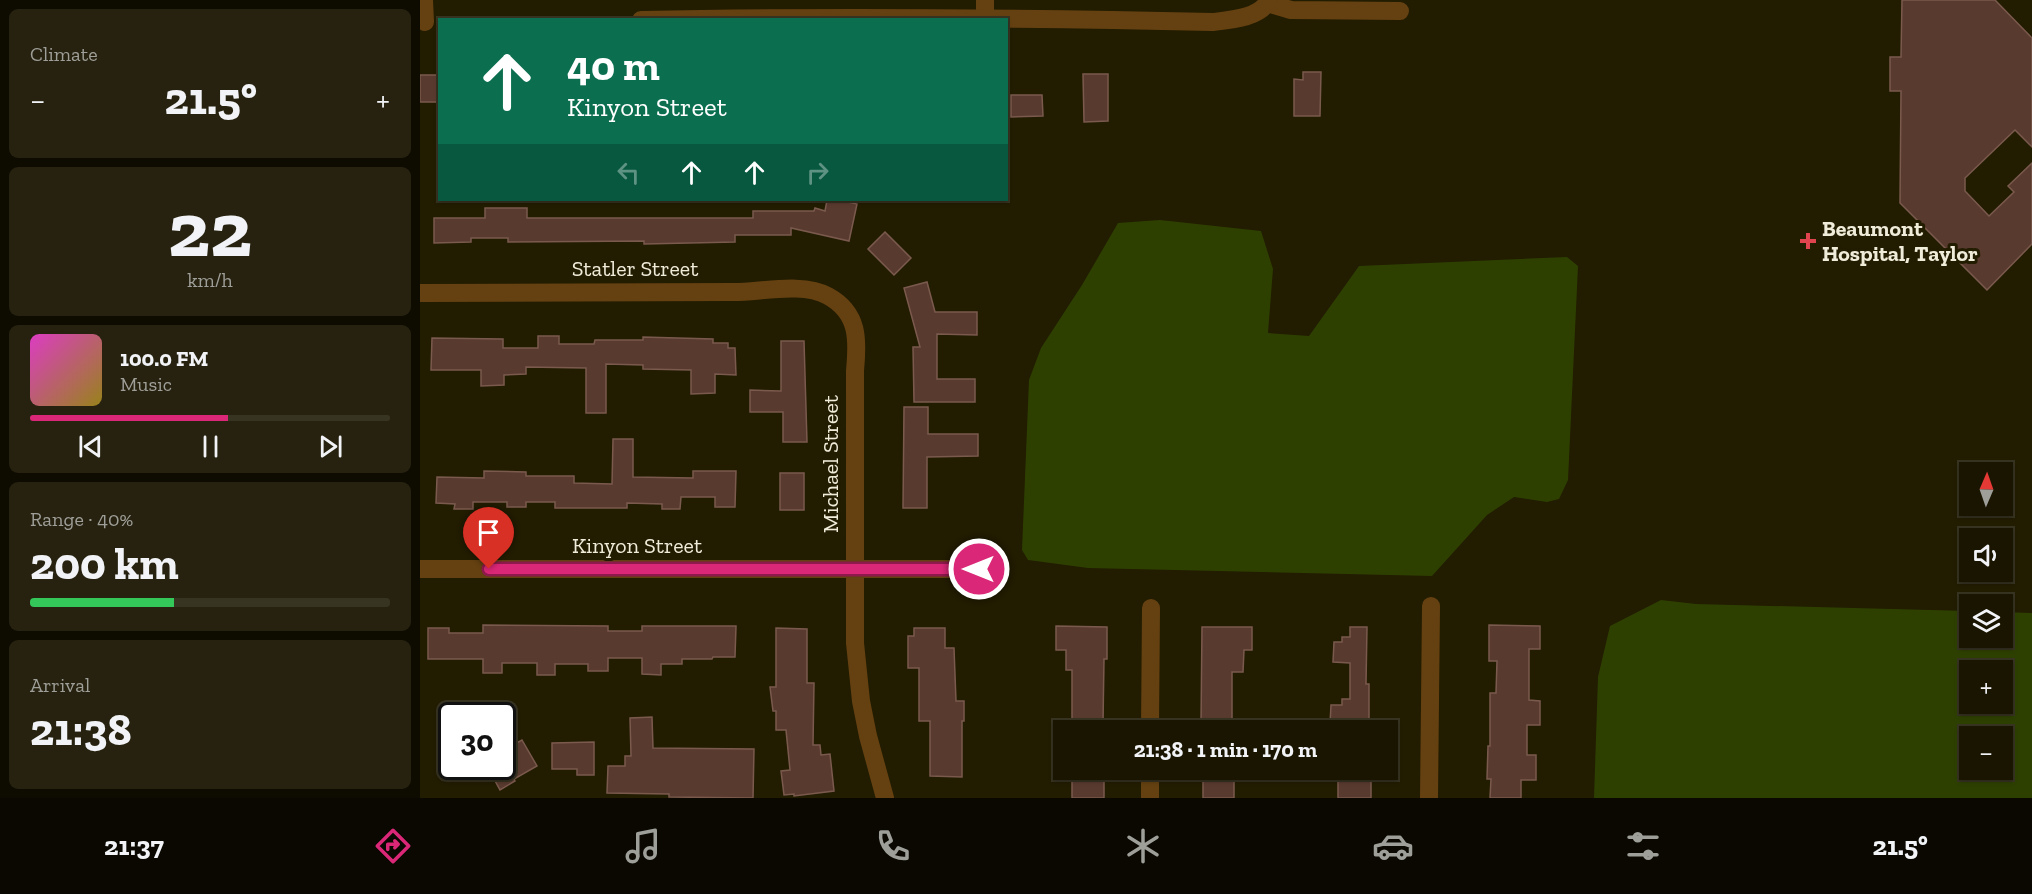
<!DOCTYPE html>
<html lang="en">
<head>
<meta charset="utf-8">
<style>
	:root { --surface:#1a1500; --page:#27220f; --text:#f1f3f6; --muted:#9f9f99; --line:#383422; --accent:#db2777 }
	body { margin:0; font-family:"Zilla Slab",serif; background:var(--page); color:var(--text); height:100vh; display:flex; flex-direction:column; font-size:22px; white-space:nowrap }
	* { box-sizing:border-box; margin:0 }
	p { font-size:20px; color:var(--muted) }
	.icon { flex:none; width:33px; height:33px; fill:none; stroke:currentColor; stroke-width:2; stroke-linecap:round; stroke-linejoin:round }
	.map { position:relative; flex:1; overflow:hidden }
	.details { display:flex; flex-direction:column; gap:9px; padding:9px; background:#0e0c00; width:420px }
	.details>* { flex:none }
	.banner { position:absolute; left:18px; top:18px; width:570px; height:183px; border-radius:0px; box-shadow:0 2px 4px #0004,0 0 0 2px var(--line); background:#0b6e4f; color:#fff; overflow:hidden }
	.needle { width:39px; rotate:2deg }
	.tools { position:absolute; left:1539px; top:462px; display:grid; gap:12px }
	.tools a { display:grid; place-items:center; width:54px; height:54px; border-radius:0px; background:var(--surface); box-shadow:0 2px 4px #0004,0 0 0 2px var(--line); font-size:30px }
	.speed { position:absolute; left:18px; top:702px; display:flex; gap:12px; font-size:30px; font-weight:700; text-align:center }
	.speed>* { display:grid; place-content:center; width:78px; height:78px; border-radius:50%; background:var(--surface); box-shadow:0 2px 4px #0004,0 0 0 2px var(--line); line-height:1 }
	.speed .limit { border:3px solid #111; border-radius:9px; background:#fff; color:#111 }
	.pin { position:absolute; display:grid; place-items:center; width:51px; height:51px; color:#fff; margin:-62px -26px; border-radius:50% 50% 50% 0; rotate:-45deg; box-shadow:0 0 6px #0007 }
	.pin .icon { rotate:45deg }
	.me { position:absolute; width:66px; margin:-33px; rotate:270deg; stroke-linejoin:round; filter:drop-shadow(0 0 4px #0008) }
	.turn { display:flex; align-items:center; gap:21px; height:126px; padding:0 30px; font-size:27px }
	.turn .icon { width:78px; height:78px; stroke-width:2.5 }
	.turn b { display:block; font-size:42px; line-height:51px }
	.lanes { display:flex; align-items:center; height:57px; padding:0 30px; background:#0003; justify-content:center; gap:30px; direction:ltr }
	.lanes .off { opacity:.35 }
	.big { font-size:45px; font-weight:800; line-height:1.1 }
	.details .widget { flex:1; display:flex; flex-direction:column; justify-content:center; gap:9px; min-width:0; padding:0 21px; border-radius:9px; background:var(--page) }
	.details .dial { align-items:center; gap:0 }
	.dial b { font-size:78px; line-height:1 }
	.song { display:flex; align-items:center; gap:18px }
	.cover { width:72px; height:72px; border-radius:9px; background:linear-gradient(135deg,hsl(310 70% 55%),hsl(50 70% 35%)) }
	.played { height:6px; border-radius:3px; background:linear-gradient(90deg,var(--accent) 55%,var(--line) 55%) }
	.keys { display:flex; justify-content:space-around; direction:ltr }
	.heat { display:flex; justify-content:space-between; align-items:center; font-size:33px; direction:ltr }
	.charge { height:9px; border-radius:4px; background:linear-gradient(90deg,#34c759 40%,var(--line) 0) }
	.trip { position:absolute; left:633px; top:720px; width:345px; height:60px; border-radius:0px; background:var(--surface); box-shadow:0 2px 4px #0004,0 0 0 2px var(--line); font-weight:800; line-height:60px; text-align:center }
	.tab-bar { display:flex; height:96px; justify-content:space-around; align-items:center; background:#0a0800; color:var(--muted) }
	.tab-bar .icon { width:42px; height:42px }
	.tab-bar .selected { color:var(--accent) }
	.tab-bar b { font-size:27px; color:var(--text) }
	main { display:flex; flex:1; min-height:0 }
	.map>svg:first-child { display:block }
	.green { fill:#2e4000; fill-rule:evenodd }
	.building { fill:#593a2f; stroke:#7b5a4e; stroke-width:1.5 }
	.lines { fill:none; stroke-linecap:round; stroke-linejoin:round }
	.minor { stroke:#654111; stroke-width:18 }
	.route-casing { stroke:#8e194d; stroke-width:15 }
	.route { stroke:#db2777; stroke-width:10 }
	.health-dot { fill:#e0444e; stroke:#221c00; stroke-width:2 }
	.labels { text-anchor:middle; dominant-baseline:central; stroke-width:6; stroke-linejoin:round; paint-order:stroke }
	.poi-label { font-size:22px; font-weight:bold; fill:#f0ecda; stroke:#221c00; text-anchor:start }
	.street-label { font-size:22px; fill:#f0ecda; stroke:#221c00 }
</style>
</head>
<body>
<main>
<section class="details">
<div class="widget"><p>Climate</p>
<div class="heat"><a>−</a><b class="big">21.5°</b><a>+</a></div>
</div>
<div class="widget dial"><b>22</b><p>km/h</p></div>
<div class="widget">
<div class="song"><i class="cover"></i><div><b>100.0 FM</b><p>Music</p></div></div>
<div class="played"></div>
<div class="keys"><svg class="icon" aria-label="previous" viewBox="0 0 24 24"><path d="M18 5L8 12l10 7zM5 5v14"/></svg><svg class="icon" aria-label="pause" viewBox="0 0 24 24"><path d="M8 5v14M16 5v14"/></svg><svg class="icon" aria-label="next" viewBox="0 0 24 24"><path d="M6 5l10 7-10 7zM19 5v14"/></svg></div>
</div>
<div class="widget"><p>Range · 40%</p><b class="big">200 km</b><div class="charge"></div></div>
<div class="widget"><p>Arrival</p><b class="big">21:38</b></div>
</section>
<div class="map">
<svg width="1612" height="798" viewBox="0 0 1612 798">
	<rect width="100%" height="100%" fill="#221c00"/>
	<!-- green -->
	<g class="green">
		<path d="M 740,220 L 841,231 L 853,269 L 848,333 L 889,336 L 939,266 L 1147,257 L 1158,266 L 1148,480 L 1139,499 L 1127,502 L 1094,497 L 1067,515 L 1012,576 L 668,568 L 608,560 L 602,550 L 609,380 L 621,348 L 662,285 L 698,223 Z"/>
		<path d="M 1241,600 L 1276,604 L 1549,611 L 1550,638 L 1582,638 L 1583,612 L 1612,613 L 1612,798 L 1174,798 L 1178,677 L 1190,626 ZM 1550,670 L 1582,670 L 1582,704 L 1550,704 ZM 1550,736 L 1582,736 L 1582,770 L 1550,770 Z"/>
	</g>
	<!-- building -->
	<g class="building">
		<path d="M 1482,0 L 1575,0 L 1612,38 L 1612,147 L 1595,130 L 1545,178 L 1545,191 L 1569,216 L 1594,192 L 1588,186 L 1612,163 L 1612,244 L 1567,290 L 1480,203 L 1481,91 L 1470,91 L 1470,57 L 1481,57 Z"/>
		<path d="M 883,72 L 901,72 L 900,116 L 874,116 L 874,79 L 883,80 Z"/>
		<path d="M 663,74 L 688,74 L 688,121 L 664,122 Z"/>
		<rect x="0" y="75" width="20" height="27"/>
		<path d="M 591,95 L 622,95 L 623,116 L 591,117 Z"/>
		<path d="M 407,200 L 419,200 L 437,204 L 429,241 L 371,228 L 371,235 L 315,235 L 315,242 L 224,244 L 224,241 L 88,242 L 88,238 L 51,238 L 51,242 L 14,243 L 14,218 L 65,218 L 65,208 L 107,208 L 107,218 L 333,218 L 333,211 L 394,211 L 395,208 L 405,211 Z"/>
		<path d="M 465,232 L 491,258 L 474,275 L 448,249 Z"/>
		<path d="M 507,282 L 515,312 L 557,312 L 557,335 L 517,334 L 517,379 L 555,379 L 555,402 L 494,402 L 493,347 L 500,347 L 484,288 Z"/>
		<path d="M 118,336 L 139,336 L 139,344 L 174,344 L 175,340 L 223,340 L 223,337 L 293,339 L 293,343 L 308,343 L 308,348 L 315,348 L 316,375 L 295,374 L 295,393 L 271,394 L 271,370 L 223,369 L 223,365 L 186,364 L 186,413 L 166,413 L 166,368 L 106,367 L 106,374 L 84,375 L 84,385 L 61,386 L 61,370 L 11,370 L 12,338 L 83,339 L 83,348 L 118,348 Z"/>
		<path d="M 361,341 L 384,341 L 387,442 L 363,442 L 363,412 L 330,412 L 330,390 L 361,391 Z"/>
		<path d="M 484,407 L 508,407 L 508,434 L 558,434 L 558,456 L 507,457 L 507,508 L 483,508 Z"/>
		<path d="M 193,439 L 213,439 L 213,477 L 273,478 L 273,471 L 316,471 L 315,507 L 295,507 L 295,497 L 261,497 L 260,509 L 242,509 L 242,504 L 207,503 L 207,508 L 135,508 L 135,502 L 106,502 L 106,507 L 87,507 L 87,502 L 53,502 L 53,509 L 34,509 L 35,504 L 16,503 L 17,477 L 64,478 L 64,471 L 106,472 L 106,476 L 154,476 L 154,483 L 192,484 Z"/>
		<rect x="360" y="473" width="24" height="37"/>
		<path d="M 63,625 L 188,626 L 188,631 L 222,631 L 222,626 L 316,626 L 315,657 L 293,657 L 292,659 L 262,659 L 262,664 L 241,664 L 241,675 L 222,674 L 222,658 L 188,658 L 188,671 L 168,671 L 168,664 L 135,664 L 135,675 L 117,675 L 117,663 L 82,663 L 82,673 L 63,673 L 63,659 L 8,659 L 8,628 L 29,628 L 29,633 L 63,633 Z"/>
		<path d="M 1069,625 L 1120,626 L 1120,649 L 1109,649 L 1109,700 L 1120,701 L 1120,725 L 1107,725 L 1107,755 L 1116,755 L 1116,780 L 1101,780 L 1101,798 L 1070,798 L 1071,779 L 1067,779 L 1068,746 L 1070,746 L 1070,693 L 1076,693 L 1077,661 L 1069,661 Z"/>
		<path d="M 636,626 L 687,627 L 687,659 L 684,659 L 683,724 L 652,723 L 652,670 L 646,670 L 646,650 L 636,650 Z"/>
		<path d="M 782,627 L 832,627 L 832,650 L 824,650 L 823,672 L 812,672 L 812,724 L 781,724 Z"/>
		<path d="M 930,627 L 947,627 L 946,684 L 949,684 L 949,724 L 910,724 L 911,705 L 922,705 L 922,699 L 930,699 L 930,663 L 913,662 L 914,642 L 922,642 L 922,637 L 930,637 Z"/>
		<path d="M 356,628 L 387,629 L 387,683 L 394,683 L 393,745 L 400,745 L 401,755 L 410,754 L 414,791 L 374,796 L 374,794 L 364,795 L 361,771 L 370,770 L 366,730 L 356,730 L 356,711 L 353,711 L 350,687 L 356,687 Z"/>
		<path d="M 494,628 L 525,628 L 525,648 L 534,648 L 536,701 L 544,701 L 544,721 L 542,721 L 542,777 L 510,776 L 510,721 L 499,721 L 499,668 L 488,668 L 488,636 L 494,636 Z"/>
		<path d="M 232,717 L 233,748 L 334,749 L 333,798 L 249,797 L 249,794 L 187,793 L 188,766 L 205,766 L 205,756 L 211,756 L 210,718 Z"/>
		<path d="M 102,740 L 117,766 L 94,779 L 95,781 L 80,790 L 67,766 L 82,766 L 82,751 Z"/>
		<path d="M 174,742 L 174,775 L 157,775 L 157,769 L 132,769 L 132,743 Z"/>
		<rect x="652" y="770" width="32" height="28"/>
		<rect x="783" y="770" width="31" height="28"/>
		<rect x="918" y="770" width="33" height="28"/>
	</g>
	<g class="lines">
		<!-- minor -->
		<g class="minor">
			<path d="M 4,0 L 5,22"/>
			<path d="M 847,3 L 871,10 L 980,11"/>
			<path d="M 565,19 L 565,0"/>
			<path d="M 221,20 C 411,16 602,18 793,22 C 811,20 840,18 849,0"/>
			<path d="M 0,293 C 105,293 209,292 314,292 C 341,292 383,282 408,296 C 439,313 438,340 435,371 L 435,643 L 441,701 L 448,736 L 465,798"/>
			<path d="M 0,569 L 559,569"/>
			<path d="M 730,730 L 731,608"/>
			<path d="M 730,798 L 730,770"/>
			<path d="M 1009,798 L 1011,606"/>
		</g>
	</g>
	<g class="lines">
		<!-- route casing -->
		<g class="route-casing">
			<path id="route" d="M 69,569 L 559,569"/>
		</g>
		<!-- route -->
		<use href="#route" class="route"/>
	</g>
	<!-- markers -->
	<path class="health-dot" d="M1385 232h6v6h6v6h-6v6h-6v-6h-6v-6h6z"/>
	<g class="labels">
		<!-- poi labels -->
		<g class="poi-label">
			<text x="1402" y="228">Beaumont<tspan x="1402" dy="25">Hospital, Taylor</tspan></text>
		</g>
		<!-- street labels -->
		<g class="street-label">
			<text x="215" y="268">Statler Street</text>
			<text transform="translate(410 464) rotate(-90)">Michael Street</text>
			<text x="217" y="545">Kinyon Street</text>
		</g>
	</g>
</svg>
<div class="tools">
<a><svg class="needle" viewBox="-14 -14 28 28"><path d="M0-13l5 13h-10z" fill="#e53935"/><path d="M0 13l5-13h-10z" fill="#9f9f99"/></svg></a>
<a><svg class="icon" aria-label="sound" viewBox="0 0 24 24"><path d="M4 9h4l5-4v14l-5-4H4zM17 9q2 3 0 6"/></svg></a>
<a><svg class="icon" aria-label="layers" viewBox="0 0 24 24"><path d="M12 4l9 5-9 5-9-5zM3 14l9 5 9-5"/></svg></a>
<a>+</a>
<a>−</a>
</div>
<div class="speed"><div class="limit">30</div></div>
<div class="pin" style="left:69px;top:569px;background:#d93025"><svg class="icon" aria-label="arrive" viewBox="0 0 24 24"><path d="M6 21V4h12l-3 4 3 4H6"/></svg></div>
<svg class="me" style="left:559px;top:569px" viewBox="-20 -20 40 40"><circle r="17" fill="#db2777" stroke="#fff" stroke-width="3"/><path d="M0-11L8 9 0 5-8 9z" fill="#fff"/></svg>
<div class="trip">21:38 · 1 min · 170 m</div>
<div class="banner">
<div class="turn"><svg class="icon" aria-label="ahead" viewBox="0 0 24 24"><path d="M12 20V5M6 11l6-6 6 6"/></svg><div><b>40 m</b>Kinyon Street</div></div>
<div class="lanes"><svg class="icon off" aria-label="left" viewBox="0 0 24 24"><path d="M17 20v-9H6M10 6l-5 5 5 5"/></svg><svg class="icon" aria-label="ahead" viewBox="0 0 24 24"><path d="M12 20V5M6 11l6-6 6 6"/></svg><svg class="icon" aria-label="ahead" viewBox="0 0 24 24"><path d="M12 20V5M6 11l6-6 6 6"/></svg><svg class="icon off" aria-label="right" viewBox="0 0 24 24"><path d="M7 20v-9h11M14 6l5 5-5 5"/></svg></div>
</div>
</div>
</main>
<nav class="tab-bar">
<b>21:37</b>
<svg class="icon selected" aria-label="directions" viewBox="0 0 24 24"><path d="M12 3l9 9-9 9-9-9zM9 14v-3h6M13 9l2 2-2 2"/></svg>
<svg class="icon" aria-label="music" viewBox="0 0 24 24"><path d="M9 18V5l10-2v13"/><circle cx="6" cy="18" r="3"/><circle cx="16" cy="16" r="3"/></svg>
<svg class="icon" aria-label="phone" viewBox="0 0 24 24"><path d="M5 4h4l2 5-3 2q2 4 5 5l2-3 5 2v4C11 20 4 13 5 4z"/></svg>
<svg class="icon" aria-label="climate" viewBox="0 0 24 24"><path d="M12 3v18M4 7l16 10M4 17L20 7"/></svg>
<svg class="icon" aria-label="car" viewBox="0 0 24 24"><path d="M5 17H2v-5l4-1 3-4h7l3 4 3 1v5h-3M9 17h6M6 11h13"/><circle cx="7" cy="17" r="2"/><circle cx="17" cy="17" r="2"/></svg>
<svg class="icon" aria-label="filters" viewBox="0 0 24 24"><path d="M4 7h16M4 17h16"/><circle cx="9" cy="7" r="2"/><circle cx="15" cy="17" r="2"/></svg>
<b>21.5°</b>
</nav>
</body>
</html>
